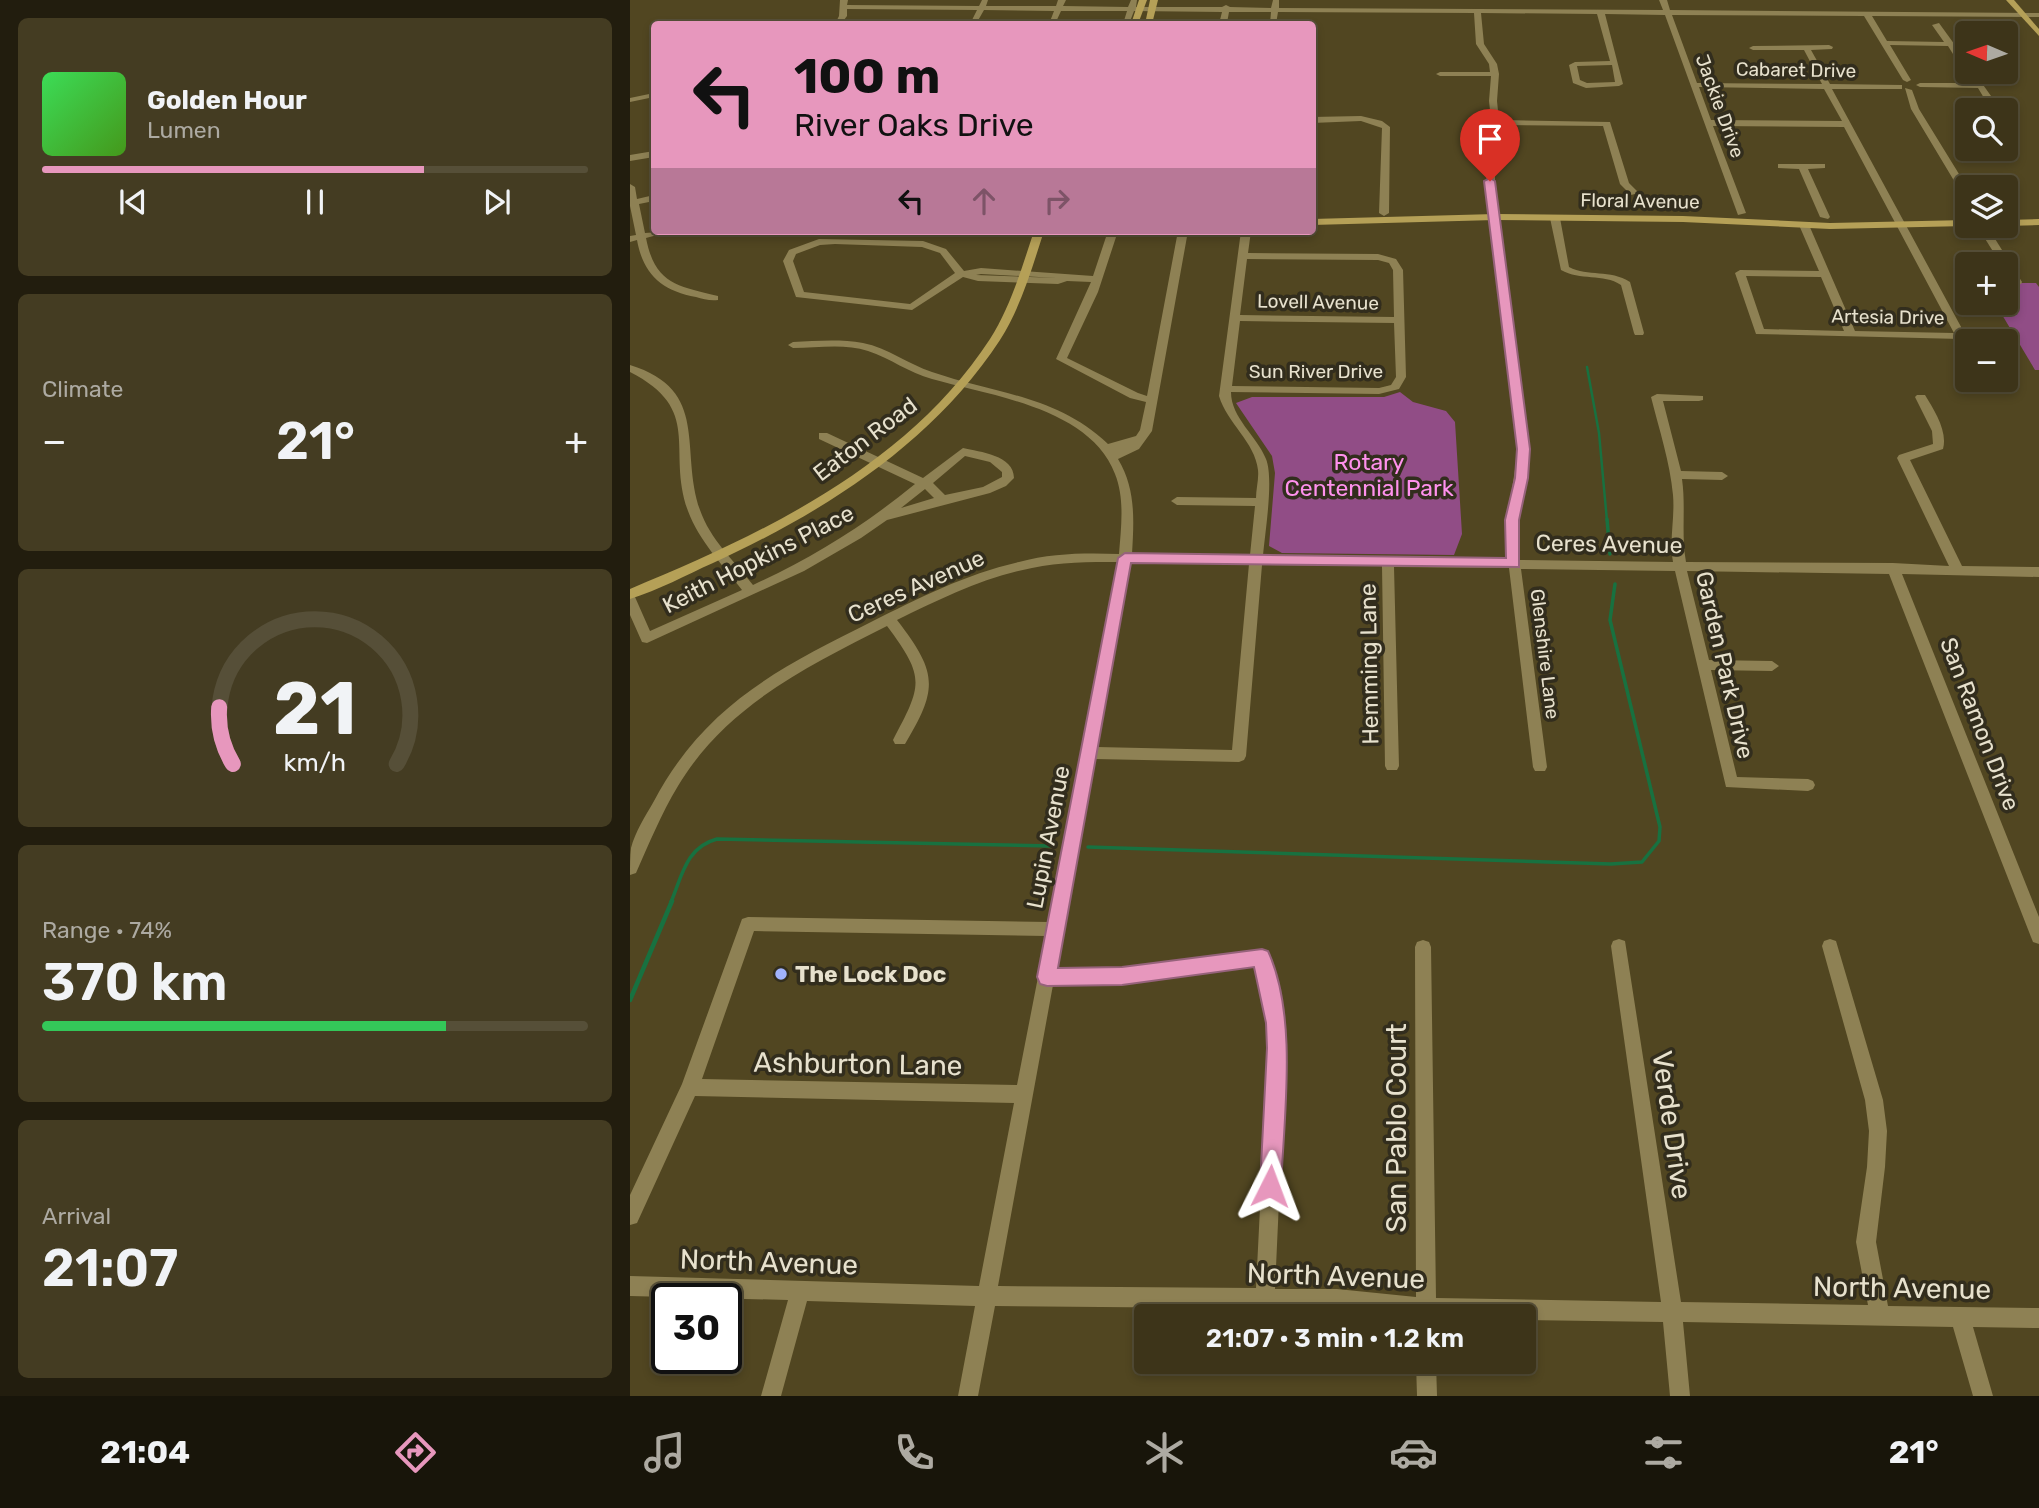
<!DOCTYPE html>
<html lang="en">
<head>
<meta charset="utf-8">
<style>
	:root { --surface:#3d3419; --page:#443c22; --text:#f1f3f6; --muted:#adaaa2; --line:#564f38; --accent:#e797bd }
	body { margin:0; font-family:Rubik,sans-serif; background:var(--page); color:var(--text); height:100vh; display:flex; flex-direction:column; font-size:26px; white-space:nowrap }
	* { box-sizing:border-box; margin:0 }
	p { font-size:23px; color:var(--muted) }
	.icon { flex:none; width:38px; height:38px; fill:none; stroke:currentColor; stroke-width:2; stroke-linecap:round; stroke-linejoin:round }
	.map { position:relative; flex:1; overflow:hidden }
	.panel { display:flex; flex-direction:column; gap:18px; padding:18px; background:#221d0e; width:630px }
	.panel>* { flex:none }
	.guide { position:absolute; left:21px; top:21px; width:665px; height:214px; border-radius:7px; box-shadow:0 4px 10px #0003,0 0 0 2px var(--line); background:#e797bd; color:#111; overflow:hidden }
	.needle { width:46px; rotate:272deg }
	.fabs { position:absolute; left:1325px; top:21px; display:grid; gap:14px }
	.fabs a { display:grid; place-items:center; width:63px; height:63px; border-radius:7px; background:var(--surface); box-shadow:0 4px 10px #0003,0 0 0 2px var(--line); font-size:35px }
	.speed { position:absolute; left:21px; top:1283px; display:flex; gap:14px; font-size:35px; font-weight:700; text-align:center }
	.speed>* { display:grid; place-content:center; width:91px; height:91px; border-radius:50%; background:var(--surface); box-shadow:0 4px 10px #0003,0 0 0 2px var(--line); line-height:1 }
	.speed .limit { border:4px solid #111; border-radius:10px; background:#fff; color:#111 }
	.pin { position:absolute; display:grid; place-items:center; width:60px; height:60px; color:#fff; margin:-72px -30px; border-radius:50% 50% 50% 0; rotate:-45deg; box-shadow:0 0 7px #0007 }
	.pin .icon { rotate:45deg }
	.me { position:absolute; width:77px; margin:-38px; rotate:3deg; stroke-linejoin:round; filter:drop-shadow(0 0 5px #0008) }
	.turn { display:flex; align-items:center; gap:24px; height:147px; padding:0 28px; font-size:32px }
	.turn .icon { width:91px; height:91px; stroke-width:2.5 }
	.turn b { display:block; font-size:49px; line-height:60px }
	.lanes { display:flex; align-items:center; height:66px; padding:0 28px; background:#0003; justify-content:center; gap:35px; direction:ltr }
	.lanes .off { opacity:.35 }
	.big { font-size:52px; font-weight:600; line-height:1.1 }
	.panel .widget { flex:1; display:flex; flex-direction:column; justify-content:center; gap:10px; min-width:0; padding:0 24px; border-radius:10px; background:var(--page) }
	.panel .dial { align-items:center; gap:0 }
	.dial svg { height:182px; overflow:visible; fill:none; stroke:var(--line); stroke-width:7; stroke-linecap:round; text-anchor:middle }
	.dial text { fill:var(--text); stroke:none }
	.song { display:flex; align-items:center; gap:21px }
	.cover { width:84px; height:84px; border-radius:10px; background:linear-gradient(135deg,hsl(130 70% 55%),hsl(100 70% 35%)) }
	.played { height:7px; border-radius:4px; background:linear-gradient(90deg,var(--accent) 70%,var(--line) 70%) }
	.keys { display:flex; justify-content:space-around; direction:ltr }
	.heat { display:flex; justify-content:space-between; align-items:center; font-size:38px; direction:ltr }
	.charge { height:10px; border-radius:5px; background:linear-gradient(90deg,#34c759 74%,var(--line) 0) }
	.trip { position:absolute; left:504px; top:1304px; width:402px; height:70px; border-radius:7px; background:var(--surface); box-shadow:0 4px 10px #0003,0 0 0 2px var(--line); font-weight:600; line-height:70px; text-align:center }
	.menu { display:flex; height:112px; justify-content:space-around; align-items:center; background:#18150a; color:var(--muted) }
	.menu .icon { width:49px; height:49px }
	.menu .selected { color:var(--accent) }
	.menu b { font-size:32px; color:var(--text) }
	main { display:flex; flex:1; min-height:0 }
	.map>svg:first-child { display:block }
	.green { fill:#914d86 }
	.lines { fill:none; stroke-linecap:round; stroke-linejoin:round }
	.stream-far2 { stroke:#187140; stroke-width:2.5 }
	.stream-far1 { stroke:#187140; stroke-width:3.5 }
	.stream { stroke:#187140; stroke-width:4.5 }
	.street { fill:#8e8154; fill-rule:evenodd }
	.secondary { fill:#b5a057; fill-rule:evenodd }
	.route { fill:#e797bd; stroke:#96627b; stroke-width:2 }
	.poi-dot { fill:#a1b3fd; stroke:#322d1d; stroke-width:2.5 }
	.labels { text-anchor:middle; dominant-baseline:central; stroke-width:7; stroke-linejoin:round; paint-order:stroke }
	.far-street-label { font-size:19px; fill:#e7e1cd; stroke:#322d1d }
	.street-label { font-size:23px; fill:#e7e1cd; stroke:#322d1d }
	.park-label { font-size:23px; fill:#ff91ed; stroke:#322d1d }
	.poi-label { font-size:23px; font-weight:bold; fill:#e7e1cd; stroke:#322d1d; text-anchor:start }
	.near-street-label { font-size:28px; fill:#e7e1cd; stroke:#322d1d }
</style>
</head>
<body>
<main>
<section class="panel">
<div class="widget">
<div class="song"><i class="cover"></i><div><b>Golden Hour</b><p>Lumen</p></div></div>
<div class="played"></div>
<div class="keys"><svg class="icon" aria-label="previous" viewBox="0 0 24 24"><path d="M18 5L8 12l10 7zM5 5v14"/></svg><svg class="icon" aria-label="pause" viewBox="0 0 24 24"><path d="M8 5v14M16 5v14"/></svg><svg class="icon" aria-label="next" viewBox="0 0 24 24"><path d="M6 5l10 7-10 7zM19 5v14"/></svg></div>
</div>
<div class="widget"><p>Climate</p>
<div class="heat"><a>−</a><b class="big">21°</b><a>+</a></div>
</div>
<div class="widget dial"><svg viewBox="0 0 100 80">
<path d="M14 69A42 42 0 1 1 86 69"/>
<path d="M14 69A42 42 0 0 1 8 44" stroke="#e797bd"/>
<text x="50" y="56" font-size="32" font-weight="700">21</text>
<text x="50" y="72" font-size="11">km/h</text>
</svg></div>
<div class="widget"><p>Range · 74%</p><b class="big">370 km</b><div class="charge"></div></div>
<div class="widget"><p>Arrival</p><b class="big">21:07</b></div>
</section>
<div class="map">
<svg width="1409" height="1396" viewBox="0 0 1409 1396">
	<rect width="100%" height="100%" fill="#514621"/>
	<!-- green -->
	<g class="green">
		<path d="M 1376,283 L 1406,283 L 1409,287 L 1409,370 L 1405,370 L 1365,303 L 1376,303 Z"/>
		<path d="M 770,392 L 783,402 L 816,411 L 825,422 L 832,534 L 824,555 L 652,553 L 639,546 L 645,473 L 642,456 L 606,403 L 622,397 L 754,397 Z"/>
	</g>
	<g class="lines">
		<!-- stream-far2 -->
		<path class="stream-far2" d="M 957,367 L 969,433 L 977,521"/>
		<!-- stream-far1 -->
		<g class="stream-far1">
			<path d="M 977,519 L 980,554"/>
			<path d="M 458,847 L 981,864 L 1012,862 L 1029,841 L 1030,827 L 980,620 L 985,584"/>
			<path d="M 41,902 C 52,876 56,847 87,839 L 422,846"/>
		</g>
		<!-- stream -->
		<path class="stream" d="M 0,1000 L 42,901"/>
		<!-- street -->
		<g class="street">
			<path d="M 210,0 L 218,0 L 217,5 L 349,6 L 352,0 L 358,0 L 356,6 L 426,6 L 428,0 L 436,0 L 433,6 L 498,7 L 501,0 L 507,0 L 506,7 L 592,7 L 596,5 L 600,7 L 641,8 L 643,0 L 649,0 L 649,8 L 1033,10 L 1029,0 L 1037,0 L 1040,10 L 1409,13 L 1409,17 L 1242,16 L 1257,41 L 1314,42 L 1302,25 L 1309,23 L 1330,52 L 1323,54 L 1318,46 L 1260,45 L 1281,80 L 1277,82 L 1273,80 L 1234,16 L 1042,15 L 1067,83 L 1192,84 L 1174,50 L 1123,50 L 1119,48 L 1123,46 L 1199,45 L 1203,47 L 1202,49 L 1181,50 L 1200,84 L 1272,85 L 1272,89 L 1202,89 L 1336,336 L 1331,339 L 1126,334 L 1105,273 L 1110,270 L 1189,271 L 1169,225 L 1174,222 L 1179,225 L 1225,331 L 1324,333 L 1214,127 L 1083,126 L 1116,213 L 1108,215 L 1035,15 L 975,14 L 993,84 L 989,86 L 956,88 L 943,83 L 939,65 L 945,62 L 980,61 L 967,14 L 851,13 L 854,44 L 867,64 L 869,74 L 867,101 L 869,120 L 980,122 L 999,183 L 1009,193 L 1001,195 L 990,184 L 973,126 L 870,125 L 873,156 L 865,175 L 865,188 L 900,449 L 887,536 L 890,560 L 1043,562 C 1039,539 1045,518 1043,495 C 1040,462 1029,429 1021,397 L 1027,394 L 1073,396 L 1073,400 L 1069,401 L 1033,401 L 1051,471 L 1092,472 L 1098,476 L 1092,480 L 1052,479 C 1056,507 1051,534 1056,562 L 1263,563 L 1319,566 L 1267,458 L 1269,455 L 1303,444 L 1302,431 L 1285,397 L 1287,395 L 1295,395 C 1304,410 1318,431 1313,449 L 1280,460 L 1332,566 L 1409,567 L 1409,577 L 1272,574 L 1409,917 L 1409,944 L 1403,942 L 1401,937 L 1259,574 L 1057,571 L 1079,660 L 1142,661 L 1149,666 L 1142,671 L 1081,670 L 1107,777 L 1178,779 L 1183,781 L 1185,785 L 1183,789 L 1178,791 L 1096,787 L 1045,571 L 891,569 L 917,767 L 915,771 L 905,771 L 903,767 L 879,568 L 764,567 L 769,766 L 767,770 L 757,770 L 755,766 L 752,566 L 632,565 L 616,756 L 614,760 L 609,762 L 465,759 L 426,969 L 492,968 L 632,949 L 638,952 L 655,1023 L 656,1048 L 645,1289 L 707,1289 L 786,1297 L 785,947 L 787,942 L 793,940 L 799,942 L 801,947 L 806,1298 L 1031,1302 L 981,946 L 983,941 L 989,939 L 995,941 L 1051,1302 L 1238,1305 L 1226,1242 L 1237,1167 L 1239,1131 L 1235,1100 L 1192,946 L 1194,941 L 1200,939 L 1206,941 L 1253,1100 L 1257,1131 L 1255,1167 L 1246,1242 L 1258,1306 L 1409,1308 L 1409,1328 L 1343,1327 L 1363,1396 L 1343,1396 L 1323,1327 L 1053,1322 L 1060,1396 L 1040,1396 L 1033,1322 L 894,1320 L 894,1316 L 777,1316 L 707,1309 L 365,1306 L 348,1396 L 328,1396 L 345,1306 L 177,1301 L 151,1396 L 131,1396 L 158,1300 L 0,1296 L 0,1276 L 349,1286 L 384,1103 L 65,1096 L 7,1223 L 0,1225 L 0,1195 L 52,1084 L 112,919 L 118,917 L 419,922 L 488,562 C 459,562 430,562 402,568 C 354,577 310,599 267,620 C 307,672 309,688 275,744 L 265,744 L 263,740 C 292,685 296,678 257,626 C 176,667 96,706 48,786 C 31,814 19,844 6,873 L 0,875 C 0,867 0,856 1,848 C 5,832 16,815 24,801 C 75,705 149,668 241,622 C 289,598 336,574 389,562 C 422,553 455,553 489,554 C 491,527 495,499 485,474 C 460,408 362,396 302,379 C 279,373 260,358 238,351 C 214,343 187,348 163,348 L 158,345 L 163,342 C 186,341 210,339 233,343 C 258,348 278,364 302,372 C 366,394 426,395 478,444 L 506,436 L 510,430 L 516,402 L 500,398 L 426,359 L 461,282 L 437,281 L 428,284 L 348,281 L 333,277 L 282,310 L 166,297 L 153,261 L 159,250 L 189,239 L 293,241 L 316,249 L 334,271 L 351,268 L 463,276 L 478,231 L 488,231 L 468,292 L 437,358 L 508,393 L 517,396 L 548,231 L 558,231 L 522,431 L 509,449 L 488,459 C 506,489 504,520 502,554 L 620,555 L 625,506 L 547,505 L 541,501 L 547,497 L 626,498 C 626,489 629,479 628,470 C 625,442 597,423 589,396 L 611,231 L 621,231 L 618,253 L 748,254 L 766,259 L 773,270 L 776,377 L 769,389 L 749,394 L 601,392 C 601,418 627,436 636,459 C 644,479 635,532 633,556 L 878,559 L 875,536 L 888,449 L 855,188 L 857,175 L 865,156 L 859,101 L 861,76 L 810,76 L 806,74 L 810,72 L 860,72 L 859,64 L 846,44 L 844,13 L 648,12 L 646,24 L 640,24 L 641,12 L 599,12 L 597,23 L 586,24 L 590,20 L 592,12 L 504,11 L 499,24 L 493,24 L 497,11 L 431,11 L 425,24 L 419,24 L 424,11 L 354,10 L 346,24 L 340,24 L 347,10 L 217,9 L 217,16 L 211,24 L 205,24 L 209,16 ZM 982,65 L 985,82 L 957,83 L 950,80 L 947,66 ZM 1069,87 L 1194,89 L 1212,121 L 1081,120 ZM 205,244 L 292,247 L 310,253 L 325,273 L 280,304 L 174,292 L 163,261 L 166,254 L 190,245 ZM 617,259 L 748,260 L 759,263 L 763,270 L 764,317 L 610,315 ZM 351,274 L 427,278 L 346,275 ZM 1116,276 L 1191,277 L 1214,331 L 1134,329 ZM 610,321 L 764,323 L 766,377 L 761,385 L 749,388 L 602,386 ZM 501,563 L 619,564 L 602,750 L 467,747 ZM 124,931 L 416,936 L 387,1085 L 72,1079 ZM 626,965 L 637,1023 L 638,1048 L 626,1288 L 368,1286 L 423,985 L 492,984 Z"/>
			<path d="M 1337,71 L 1344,72 L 1361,96 L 1360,98 L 1354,98 L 1348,88 L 1290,87 L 1286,85 L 1290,83 L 1344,83 Z"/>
			<path d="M 1275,88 L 1282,90 L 1289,109 L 1337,187 L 1337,197 L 1332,194 L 1281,109 Z"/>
			<path d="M 24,93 L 24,97 L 0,102 L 0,98 Z"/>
			<path d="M 731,116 L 752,121 L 760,127 L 759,213 L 754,216 L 749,213 L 752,128 L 731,121 L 682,123 L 682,117 Z"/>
			<path d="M 24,151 L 24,157 L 0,161 L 0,155 Z"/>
			<path d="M 1148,164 L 1195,164 L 1195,168 L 1178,169 L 1200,217 L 1198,219 L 1190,217 L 1169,169 L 1148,168 Z"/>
			<path d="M 0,184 L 5,187 L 7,199 L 24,195 L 24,201 L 9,204 L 15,233 L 42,231 L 16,238 C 25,284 47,286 88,296 L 88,300 C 80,301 73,299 66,297 C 32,291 13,274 7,240 L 0,242 L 0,236 L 6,235 L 0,206 Z"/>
			<path d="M 925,215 L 930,218 L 939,267 C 958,277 980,269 1000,282 L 1014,333 L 1013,335 L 1005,335 L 1004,333 L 991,285 C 973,273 950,281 931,270 L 920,218 Z"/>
			<path d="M 1347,226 L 1357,226 L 1392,282 L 1391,284 L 1383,284 L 1376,272 L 1376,264 L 1371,264 Z"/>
			<path d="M 0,365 C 81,390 49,450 70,510 C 80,539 104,561 123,585 C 182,558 235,525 285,484 L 189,439 L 189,433 L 197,433 L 293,478 L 333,448 C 350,452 384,455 384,478 L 376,486 L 360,493 L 257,520 L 231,538 L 174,571 L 17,643 L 12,642 L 0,615 L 0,595 L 5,597 L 20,631 L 112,590 C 93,565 69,541 58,511 C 36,449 74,410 0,372 ZM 335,456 L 360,462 L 372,472 L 372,477 L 353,487 L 315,495 L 303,483 ZM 295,489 L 304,498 L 271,508 Z"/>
			<path d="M 786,1362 L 806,1362 L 807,1396 L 787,1396 Z"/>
		</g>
		<!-- secondary -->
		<g class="secondary">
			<path d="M 509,0 L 517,0 L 508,24 L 501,24 Z"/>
			<path d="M 520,0 L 528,0 L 522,24 L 515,24 Z"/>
			<path d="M 1376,0 L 1384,0 L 1409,29 L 1409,36 Z"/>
			<path d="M 865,214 L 1053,216 L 1200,223 L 1337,220 L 1337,226 L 1200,229 L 1053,222 L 865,220 L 682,225 L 682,219 Z"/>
			<path d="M 1409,219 L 1409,225 L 1376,226 L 1376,220 Z"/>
			<path d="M 404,231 L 414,231 C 402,268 391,307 370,340 C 302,444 194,512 83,563 C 56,575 29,590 0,599 L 0,589 C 135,533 278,465 360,339 C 381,306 392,267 404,231 Z"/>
		</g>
	</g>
	<!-- route -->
	<path class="route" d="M 860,178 L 865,181 L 900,449 L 898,478 L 889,520 L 889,567 L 501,563 L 428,968 L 492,967 L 632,949 L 638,951 C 668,1016 654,1116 651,1186 L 648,1194 L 640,1197 L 633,1194 L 630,1186 L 637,1048 L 636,1023 L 624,967 L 492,985 L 417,986 L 410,984 L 407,977 L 488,558 L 495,553 L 876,558 L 875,520 L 885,478 L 887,449 L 854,181 Z"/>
	<!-- markers -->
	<circle class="poi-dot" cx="151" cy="974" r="7"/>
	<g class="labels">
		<!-- far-street labels -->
		<g class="far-street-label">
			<text transform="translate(1166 70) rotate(1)">Cabaret Drive</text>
			<text transform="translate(1090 106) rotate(70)">Jackie Drive</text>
			<text transform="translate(1010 201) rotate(1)">Floral Avenue</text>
			<text transform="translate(688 302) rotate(1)">Lovell Avenue</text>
			<text transform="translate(1258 317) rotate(1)">Artesia Drive</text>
			<text x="686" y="371">Sun River Drive</text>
			<text transform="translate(915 654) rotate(83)">Glenshire Lane</text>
		</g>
		<!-- street labels -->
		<g class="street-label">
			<text transform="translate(235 439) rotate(-37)">Eaton Road</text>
			<text transform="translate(979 544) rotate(1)">Ceres Avenue</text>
			<text transform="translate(128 559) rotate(-27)">Keith Hopkins Place</text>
			<text transform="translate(286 586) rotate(-24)">Ceres Avenue</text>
			<text transform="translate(739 664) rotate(-91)">Hemming Lane</text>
			<text transform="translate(1095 665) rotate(77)">Garden Park Drive</text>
			<text transform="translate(1350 724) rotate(69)">San Ramon Drive</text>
			<text transform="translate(418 837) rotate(-79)">Lupin Avenue</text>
		</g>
		<!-- park labels -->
		<g class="park-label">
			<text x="739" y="462">Rotary<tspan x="739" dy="26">Centennial Park</tspan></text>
		</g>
		<!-- poi labels -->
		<g class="poi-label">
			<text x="165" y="974">The Lock Doc</text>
		</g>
		<!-- near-street labels -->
		<g class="near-street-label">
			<text transform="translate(228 1064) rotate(1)">Ashburton Lane</text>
			<text transform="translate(1042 1125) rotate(82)">Verde Drive</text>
			<text transform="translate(766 1128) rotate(-90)">San Pablo Court</text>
			<text transform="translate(139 1262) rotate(2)">North Avenue</text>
			<text transform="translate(706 1276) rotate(2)">North Avenue</text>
			<text transform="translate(1272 1288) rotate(1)">North Avenue</text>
		</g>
	</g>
</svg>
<div class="fabs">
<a><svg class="needle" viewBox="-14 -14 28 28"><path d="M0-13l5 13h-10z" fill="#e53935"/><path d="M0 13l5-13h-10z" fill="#adaaa2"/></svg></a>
<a><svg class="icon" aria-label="search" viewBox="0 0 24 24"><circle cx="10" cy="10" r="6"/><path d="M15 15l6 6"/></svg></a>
<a><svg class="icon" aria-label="layers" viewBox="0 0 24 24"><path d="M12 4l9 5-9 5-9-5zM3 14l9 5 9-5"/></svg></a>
<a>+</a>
<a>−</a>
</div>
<div class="speed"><div class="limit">30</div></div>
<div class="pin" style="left:860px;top:181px;background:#d93025"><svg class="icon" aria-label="arrive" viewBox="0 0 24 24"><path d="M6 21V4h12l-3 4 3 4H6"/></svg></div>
<svg class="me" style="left:640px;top:1186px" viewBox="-20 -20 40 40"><path d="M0-17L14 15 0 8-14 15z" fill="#e797bd" stroke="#fff" stroke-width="4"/></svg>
<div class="trip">21:07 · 3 min · 1.2 km</div>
<div class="guide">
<div class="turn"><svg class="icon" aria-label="left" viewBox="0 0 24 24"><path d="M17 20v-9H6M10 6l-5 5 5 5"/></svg><div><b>100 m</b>River Oaks Drive</div></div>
<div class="lanes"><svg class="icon" aria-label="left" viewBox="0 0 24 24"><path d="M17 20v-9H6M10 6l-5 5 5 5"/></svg><svg class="icon off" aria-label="ahead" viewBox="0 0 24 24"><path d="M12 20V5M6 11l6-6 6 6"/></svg><svg class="icon off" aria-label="right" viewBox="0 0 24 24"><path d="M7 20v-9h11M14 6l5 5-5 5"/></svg></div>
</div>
</div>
</main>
<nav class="menu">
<b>21:04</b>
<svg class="icon selected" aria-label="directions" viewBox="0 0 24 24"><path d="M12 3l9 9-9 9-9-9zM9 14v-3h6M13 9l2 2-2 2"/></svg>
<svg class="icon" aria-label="music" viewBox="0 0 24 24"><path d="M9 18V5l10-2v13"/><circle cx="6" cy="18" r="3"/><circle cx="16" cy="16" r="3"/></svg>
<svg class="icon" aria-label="phone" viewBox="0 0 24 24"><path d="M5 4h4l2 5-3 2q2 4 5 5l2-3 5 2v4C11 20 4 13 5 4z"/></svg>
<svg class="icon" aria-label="climate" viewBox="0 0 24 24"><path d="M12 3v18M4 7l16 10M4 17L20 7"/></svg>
<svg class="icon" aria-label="car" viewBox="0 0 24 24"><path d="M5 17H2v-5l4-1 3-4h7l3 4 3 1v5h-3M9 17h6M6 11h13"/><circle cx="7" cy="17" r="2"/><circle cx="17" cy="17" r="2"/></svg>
<svg class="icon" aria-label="filters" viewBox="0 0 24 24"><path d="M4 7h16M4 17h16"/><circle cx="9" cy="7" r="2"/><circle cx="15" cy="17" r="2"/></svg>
<b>21°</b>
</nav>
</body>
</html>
